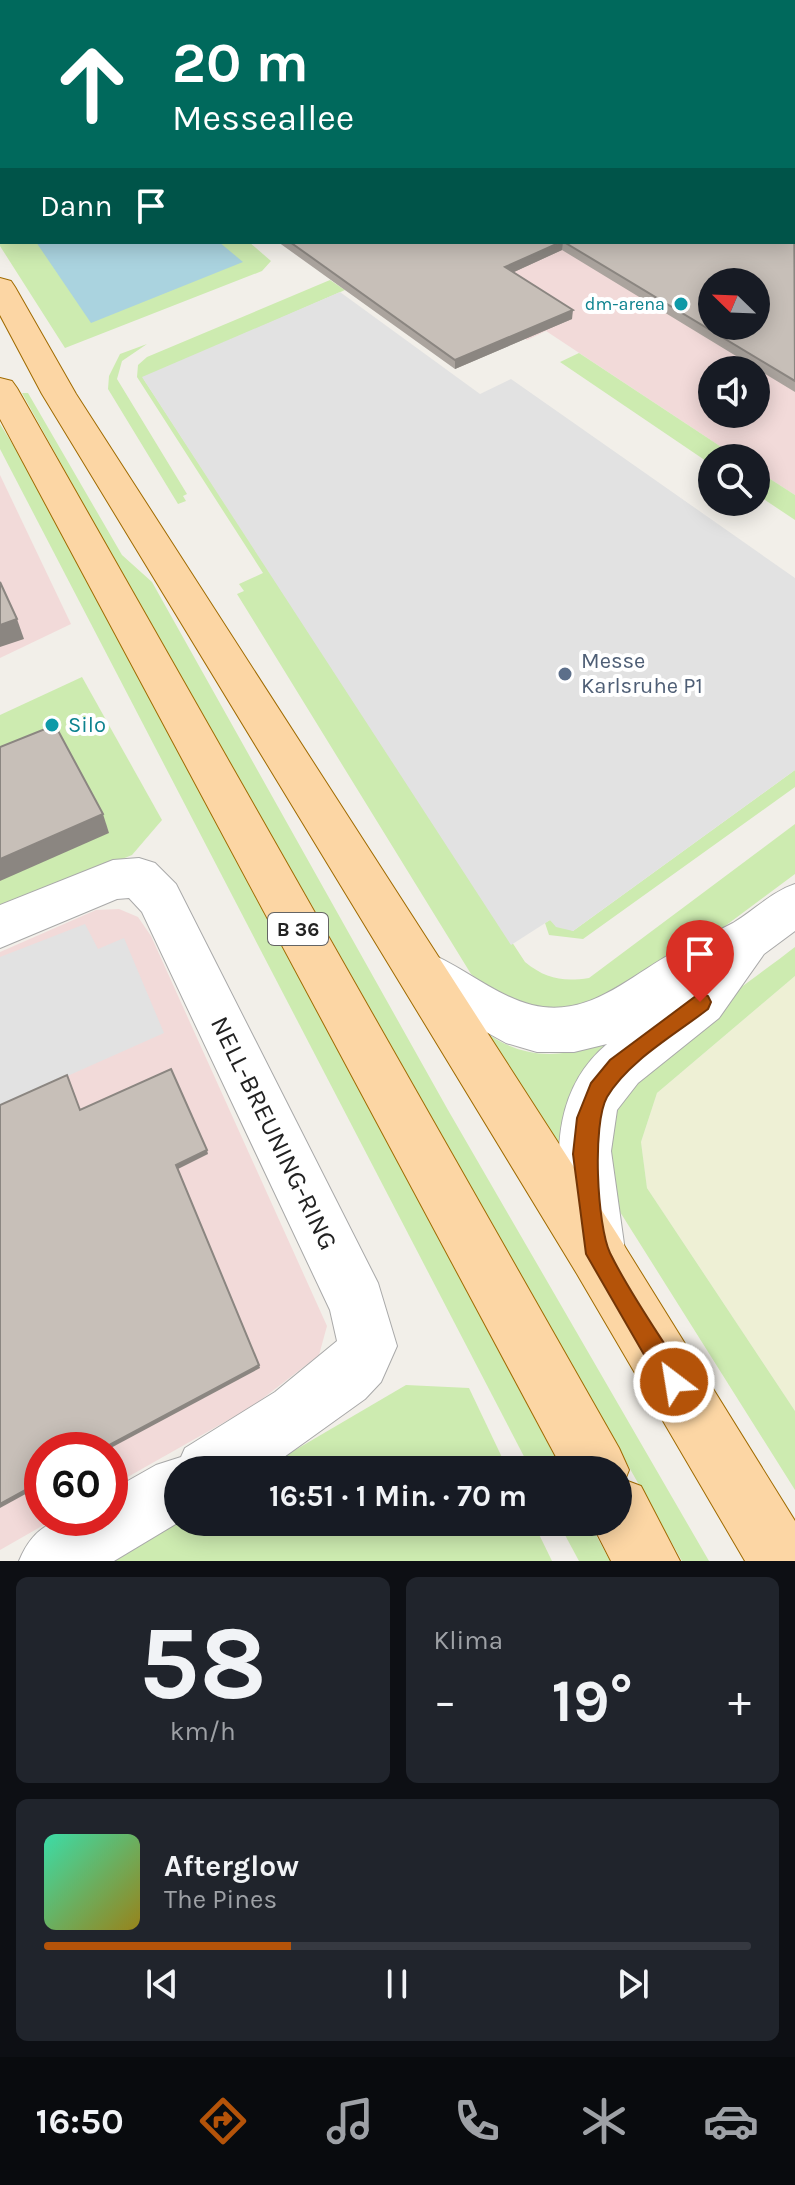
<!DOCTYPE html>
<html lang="de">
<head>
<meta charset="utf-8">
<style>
	:root { --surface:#171b24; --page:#20242c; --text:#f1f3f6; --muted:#9ea1a6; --line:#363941; --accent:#b45309 }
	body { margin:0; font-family:Karla,sans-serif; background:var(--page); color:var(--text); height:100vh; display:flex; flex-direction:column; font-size:30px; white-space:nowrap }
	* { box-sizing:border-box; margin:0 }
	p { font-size:26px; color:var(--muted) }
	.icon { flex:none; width:44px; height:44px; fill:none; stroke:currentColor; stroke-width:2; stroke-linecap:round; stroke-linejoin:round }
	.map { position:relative; height:1561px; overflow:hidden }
	.details { display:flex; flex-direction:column; gap:16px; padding:16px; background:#0d0f14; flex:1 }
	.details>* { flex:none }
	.guide { position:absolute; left:0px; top:0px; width:796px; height:244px; box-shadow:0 4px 20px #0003; background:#00695c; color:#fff; overflow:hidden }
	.needle { width:52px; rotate:293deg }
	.fabs { position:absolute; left:698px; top:268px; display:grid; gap:16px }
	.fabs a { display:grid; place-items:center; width:72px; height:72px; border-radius:50%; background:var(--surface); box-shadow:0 4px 20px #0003; font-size:40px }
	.speed { position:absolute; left:24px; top:1432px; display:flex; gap:16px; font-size:40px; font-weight:700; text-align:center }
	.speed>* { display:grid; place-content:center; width:104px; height:104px; border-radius:50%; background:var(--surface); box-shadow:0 4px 20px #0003; line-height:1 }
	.speed .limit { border:12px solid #d22; background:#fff; color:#111 }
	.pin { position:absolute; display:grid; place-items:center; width:68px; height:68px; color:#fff; margin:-82px -34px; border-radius:50% 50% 50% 0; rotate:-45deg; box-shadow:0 0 8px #0007 }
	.pin .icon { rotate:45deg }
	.me { position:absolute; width:88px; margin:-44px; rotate:329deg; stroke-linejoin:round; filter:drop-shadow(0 0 6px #0008) }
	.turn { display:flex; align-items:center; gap:28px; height:168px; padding:0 40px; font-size:36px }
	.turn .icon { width:104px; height:104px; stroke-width:2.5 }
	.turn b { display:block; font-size:56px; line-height:68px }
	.then { display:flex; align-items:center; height:76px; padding:0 40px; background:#0003; gap:16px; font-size:30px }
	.big { font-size:60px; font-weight:700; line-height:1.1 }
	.details .tile { flex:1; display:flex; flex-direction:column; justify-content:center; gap:12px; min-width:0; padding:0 28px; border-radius:12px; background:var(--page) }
	.details .dial { align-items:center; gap:0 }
	.dial b { font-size:104px; line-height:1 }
	.song { display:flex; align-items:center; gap:24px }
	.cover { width:96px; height:96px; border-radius:12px; background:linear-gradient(135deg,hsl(160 70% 55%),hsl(50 70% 35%)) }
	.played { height:8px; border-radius:4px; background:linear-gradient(90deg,var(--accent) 35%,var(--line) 35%) }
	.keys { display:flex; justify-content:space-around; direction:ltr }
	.heat { display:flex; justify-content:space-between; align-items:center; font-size:44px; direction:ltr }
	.details .tiles { flex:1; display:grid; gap:16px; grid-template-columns:1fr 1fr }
	.tile:last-child { grid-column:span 2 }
	.trip { position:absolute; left:164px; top:1456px; width:468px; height:80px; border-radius:40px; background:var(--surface); box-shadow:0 4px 20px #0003; font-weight:700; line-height:80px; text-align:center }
	.tab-bar { display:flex; height:128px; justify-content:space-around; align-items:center; background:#090b0e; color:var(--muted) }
	.tab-bar .icon { width:56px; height:56px }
	.tab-bar .selected { color:var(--accent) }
	.tab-bar b { font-size:36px; color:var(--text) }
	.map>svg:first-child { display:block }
	.commercial { fill:#f2dad9; fill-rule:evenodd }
	.farmland { fill:#eef0d5 }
	.grass { fill:#cdebb0 }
	.parking { fill:#e2e2e2 }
	.water { fill:#aad3df }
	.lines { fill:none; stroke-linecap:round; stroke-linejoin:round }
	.minor-casing { stroke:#a9a9a9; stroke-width:2 }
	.major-casing { stroke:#a06b00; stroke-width:2 }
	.minor { fill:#fff; fill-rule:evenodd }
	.major { fill:#fcd6a4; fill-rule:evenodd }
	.wall { fill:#aba49e }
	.shaded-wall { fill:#8b8681 }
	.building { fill:#c7bfb8; stroke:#8b8681; stroke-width:2; fill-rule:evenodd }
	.route { fill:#b45309; stroke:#753606; stroke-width:2 }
	.culture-dot { fill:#0f9aa8; stroke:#fff; stroke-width:3 }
	.service-dot { fill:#5c6f8a; stroke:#fff; stroke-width:3 }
	.labels { text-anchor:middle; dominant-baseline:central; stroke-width:8; stroke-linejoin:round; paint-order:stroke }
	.far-culture-label { font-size:18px; fill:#0d838f; stroke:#fff; text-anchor:end }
	.shield { fill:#fff; stroke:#646464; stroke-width:2 }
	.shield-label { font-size:20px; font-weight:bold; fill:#222 }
	.service-label { font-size:22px; fill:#4e5e75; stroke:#fff; text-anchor:start }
	.culture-label { font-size:22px; fill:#0d838f; stroke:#fff; text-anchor:start }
	.near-street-label { font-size:26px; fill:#222; stroke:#fff }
</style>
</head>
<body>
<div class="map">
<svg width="795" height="1561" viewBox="0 0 795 1561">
	<rect width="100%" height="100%" fill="#f2efe9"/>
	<!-- commercial -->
	<g class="commercial">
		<path d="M 42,0 L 795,0 L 795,495 L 756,470 L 756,458 L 738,458 L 546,331 L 527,340 L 381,242 L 794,242 L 794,2 ZM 712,282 L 756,282 L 756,326 L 712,326 ZM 712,370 L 756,370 L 756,414 L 712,414 Z"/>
		<path d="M 0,475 L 71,624 L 0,658 Z"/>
		<path d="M 119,909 L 138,917 L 151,936 L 327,1326 L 319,1355 L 253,1406 L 110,1487 L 110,1450 L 42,1450 L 42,1518 L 56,1518 L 0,1550 L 0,952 L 96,910 Z"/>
	</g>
	<!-- farmland -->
	<path class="farmland" d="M 795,976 L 795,1411 L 647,1188 L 641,1142 L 657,1093 Z"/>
	<!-- grass -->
	<g class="grass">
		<path d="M 0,194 L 2,242 L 249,242 L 271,261 L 262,271 L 65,348 L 0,246 Z"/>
		<path d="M 330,280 L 345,290 L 143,378 L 525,962 C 546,979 563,982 589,978 L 795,824 L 795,874 L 630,997 L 545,1013 L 494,992 L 471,974 L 237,594 L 244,591 L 239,584 L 263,573 L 137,377 L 138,365 L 147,357 Z"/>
		<path d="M 147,344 L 122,361 L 117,379 L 187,494 L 183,496 L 186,501 L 178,504 L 108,389 L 109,376 L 120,354 Z"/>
		<path d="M 579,353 L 738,458 L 712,458 L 712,465 L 560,362 Z"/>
		<path d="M 22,393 L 28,393 L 122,555 L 152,582 L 448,1110 L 709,1561 L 682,1561 L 314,909 L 176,672 Z"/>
		<path d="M 0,424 L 28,469 L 562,1470 L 531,1470 L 0,449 Z"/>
		<path d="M 756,470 L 795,495 L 795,520 L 756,494 Z"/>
		<path d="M 82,677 L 162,820 L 132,855 L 0,909 L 0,715 Z"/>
		<path d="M 795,770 L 795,787 L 583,939 L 549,935 L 545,923 L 550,920 L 573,931 Z"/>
		<path d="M 795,947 L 795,976 L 657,1093 L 641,1142 L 647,1188 L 795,1411 L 795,1490 L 615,1204 C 611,1180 605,1156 610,1131 C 620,1067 743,988 795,947 Z"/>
		<path d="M 626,1030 L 566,1158 L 487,1033 C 532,1066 582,1056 626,1030 Z"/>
		<path d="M 406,1385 L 469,1388 L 508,1470 L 261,1470 Z"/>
		<path d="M 178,1522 L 533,1522 L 552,1561 L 107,1561 Z"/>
		<path d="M 558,1522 L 589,1522 L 610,1561 L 579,1561 Z"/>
	</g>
	<!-- parking -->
	<g class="parking">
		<path d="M 340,292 L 480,394 L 511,379 L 795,578 L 795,770 L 573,931 L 556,927 L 550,920 L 511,945 L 142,377 Z"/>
		<path d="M 85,924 L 98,949 L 124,938 L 164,1033 L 0,1106 L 0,957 Z"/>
	</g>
	<!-- water -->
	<path class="water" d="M 36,242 L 219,242 L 243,262 L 91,323 Z"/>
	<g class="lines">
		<!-- minor casing -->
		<g class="minor-casing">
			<g id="minor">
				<path d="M 139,858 L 155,863 L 176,884 L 378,1283 L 397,1346 L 381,1382 L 365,1399 L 266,1470 L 178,1470 L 179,1522 L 114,1561 L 19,1561 C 38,1515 66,1518 110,1518 L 110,1491 L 156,1465 L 181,1457 L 185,1448 L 275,1392 L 337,1341 L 330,1310 L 142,912 L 129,898 L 117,899 L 0,948 L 0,905 L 113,860 Z"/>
				<path d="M 795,884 L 795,931 L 764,954 L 719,1018 L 638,1083 L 617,1110 L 611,1151 L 625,1251 L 617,1271 L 597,1279 L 577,1271 C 569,1251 566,1232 563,1211 C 554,1149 556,1087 607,1044 L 574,1052 L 537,1052 L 506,1043 L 405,987 L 397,972 L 405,957 L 422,950 C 460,964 493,995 532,1005 C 586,1018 624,981 667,956 C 688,944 711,935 733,923 C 755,910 771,892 795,884 Z"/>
			</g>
		</g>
		<!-- major casing -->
		<g class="major-casing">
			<g id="major">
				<path d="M 0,278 L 11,281 L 15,287 L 76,394 L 617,1234 L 795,1521 L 795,1561 L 745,1561 L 577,1274 L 42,394 L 0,315 Z"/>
				<path d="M 0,378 L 12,381 L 17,388 L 619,1448 L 629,1470 L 625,1480 L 641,1486 L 680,1561 L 611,1561 L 591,1522 L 618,1522 L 618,1470 L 563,1470 L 0,419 Z"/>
			</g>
		</g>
		<!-- minor -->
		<use href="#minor" class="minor"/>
		<!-- major -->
		<use href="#major" class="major"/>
	</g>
	<!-- wall -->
	<g class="wall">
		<path d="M 148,0 L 437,0 L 441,2 L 151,2 Z"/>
		<path d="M 547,0 L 795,0 L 795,19 L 794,2 L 551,2 Z"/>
		<path d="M 795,179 L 795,392 L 562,250 L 514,272 L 572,319 L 455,369 L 278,242 L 794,242 Z"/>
	</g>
	<!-- shaded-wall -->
	<g class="shaded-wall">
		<path d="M 563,242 L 562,250 L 505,276 L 505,267 Z"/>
		<path d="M 573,310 L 572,319 L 455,369 L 455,360 Z"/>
		<path d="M 17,619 L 24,639 L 0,647 L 0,625 Z"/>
		<path d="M 103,814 L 109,833 L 0,881 L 0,859 Z"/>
		<path d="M 207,1150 L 208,1154 L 178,1169 L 176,1165 Z"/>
		<path d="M 259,1365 L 260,1368 L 107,1450 L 100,1450 Z"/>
		<path d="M 42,1481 L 42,1485 L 0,1508 L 0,1504 Z"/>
	</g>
	<!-- building -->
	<g class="building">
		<path d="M 160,0 L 437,0 L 441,2 L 164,2 Z"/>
		<path d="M 565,0 L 758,0 L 753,2 L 569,2 Z"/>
		<path d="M 771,0 L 795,0 L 795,10 L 794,2 L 776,2 Z"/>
		<rect x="794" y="53" width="1" height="53"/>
		<path d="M 794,178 L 795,381 L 564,242 L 794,242 ZM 712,282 L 756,282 L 756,326 L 712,326 Z"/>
		<path d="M 290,242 L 561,242 L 505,267 L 573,310 L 455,360 Z"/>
		<path d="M 0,582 L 17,619 L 0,625 Z"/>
		<path d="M 55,725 L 103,814 L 0,859 L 0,747 Z"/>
		<path d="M 171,1069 L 207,1150 L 176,1165 L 259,1365 L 100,1450 L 42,1450 L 42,1481 L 0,1504 L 0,1105 L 67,1075 L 80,1110 Z"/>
	</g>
	<!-- route -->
	<path class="route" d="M 700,993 L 708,996 L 711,1002 L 708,1009 C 676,1034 628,1061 607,1097 C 592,1124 597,1225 610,1253 C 630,1294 659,1334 683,1373 L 687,1382 L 683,1391 L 674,1394 L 665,1391 L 586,1254 L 573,1154 L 577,1118 L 591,1083 L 610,1060 Z"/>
	<!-- markers -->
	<g class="culture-dot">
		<circle cx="681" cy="304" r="8"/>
		<circle cx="52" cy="725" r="8"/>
	</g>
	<circle class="service-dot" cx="565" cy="674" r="8"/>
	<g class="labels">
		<!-- far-culture labels -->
		<g class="far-culture-label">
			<text x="665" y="304">dm-arena</text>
		</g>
		<!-- shield labels -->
		<rect class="shield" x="268" y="913" width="60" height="32" rx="6"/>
		<g class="shield-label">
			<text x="298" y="929">B 36</text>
		</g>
		<!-- service labels -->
		<g class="service-label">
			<text x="581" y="661">Messe<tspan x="581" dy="25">Karlsruhe P1</tspan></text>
		</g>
		<!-- culture labels -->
		<g class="culture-label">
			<text x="68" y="725">Silo</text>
		</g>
		<!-- near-street labels -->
		<g class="near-street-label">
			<text transform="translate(274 1133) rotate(64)">NELL-BREUNING-RING</text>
		</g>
	</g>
</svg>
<div class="fabs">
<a><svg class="needle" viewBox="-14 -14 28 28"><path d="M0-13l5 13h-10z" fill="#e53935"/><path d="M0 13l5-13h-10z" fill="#9ea1a6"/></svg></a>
<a><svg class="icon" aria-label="sound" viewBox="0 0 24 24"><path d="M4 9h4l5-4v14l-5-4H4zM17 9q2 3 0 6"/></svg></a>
<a><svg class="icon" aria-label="search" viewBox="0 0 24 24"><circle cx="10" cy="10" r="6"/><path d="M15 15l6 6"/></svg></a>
</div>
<div class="speed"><div class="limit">60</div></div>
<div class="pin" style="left:700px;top:1002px;background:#d93025"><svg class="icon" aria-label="arrive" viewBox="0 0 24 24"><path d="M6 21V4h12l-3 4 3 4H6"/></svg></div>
<svg class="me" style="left:674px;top:1382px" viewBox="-20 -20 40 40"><circle r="17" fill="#b45309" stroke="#fff" stroke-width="3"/><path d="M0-11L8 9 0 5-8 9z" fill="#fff"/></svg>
<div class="trip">16:51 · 1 Min. · 70 m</div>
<div class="guide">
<div class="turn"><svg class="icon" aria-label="ahead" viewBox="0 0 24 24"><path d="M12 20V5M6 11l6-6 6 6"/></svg><div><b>20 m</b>Messeallee</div></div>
<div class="then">Dann<svg class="icon" aria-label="arrive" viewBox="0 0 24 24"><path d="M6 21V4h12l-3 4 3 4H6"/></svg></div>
</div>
</div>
<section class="details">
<div class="tiles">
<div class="tile dial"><b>58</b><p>km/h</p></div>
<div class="tile"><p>Klima</p>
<div class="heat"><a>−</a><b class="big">19°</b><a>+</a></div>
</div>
<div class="tile">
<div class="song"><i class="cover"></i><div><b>Afterglow</b><p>The Pines</p></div></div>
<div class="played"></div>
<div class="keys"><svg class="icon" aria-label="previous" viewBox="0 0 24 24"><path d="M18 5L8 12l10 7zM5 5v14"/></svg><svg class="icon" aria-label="pause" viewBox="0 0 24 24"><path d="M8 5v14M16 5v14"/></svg><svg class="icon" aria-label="next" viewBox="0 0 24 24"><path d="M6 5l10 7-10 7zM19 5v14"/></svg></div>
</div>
</div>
</section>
<nav class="tab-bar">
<b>16:50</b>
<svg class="icon selected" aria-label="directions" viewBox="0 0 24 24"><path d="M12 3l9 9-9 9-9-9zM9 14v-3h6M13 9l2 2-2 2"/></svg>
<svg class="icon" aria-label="music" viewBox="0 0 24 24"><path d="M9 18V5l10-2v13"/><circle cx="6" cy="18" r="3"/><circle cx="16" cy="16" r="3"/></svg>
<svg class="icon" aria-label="phone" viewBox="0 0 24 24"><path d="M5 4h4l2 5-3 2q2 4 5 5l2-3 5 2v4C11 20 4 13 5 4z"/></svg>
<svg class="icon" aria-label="climate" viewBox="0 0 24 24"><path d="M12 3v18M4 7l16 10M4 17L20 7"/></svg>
<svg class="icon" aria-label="car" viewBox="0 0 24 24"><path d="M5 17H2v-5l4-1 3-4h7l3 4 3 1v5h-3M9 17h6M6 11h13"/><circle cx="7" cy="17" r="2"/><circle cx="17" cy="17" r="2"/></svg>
</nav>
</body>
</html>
